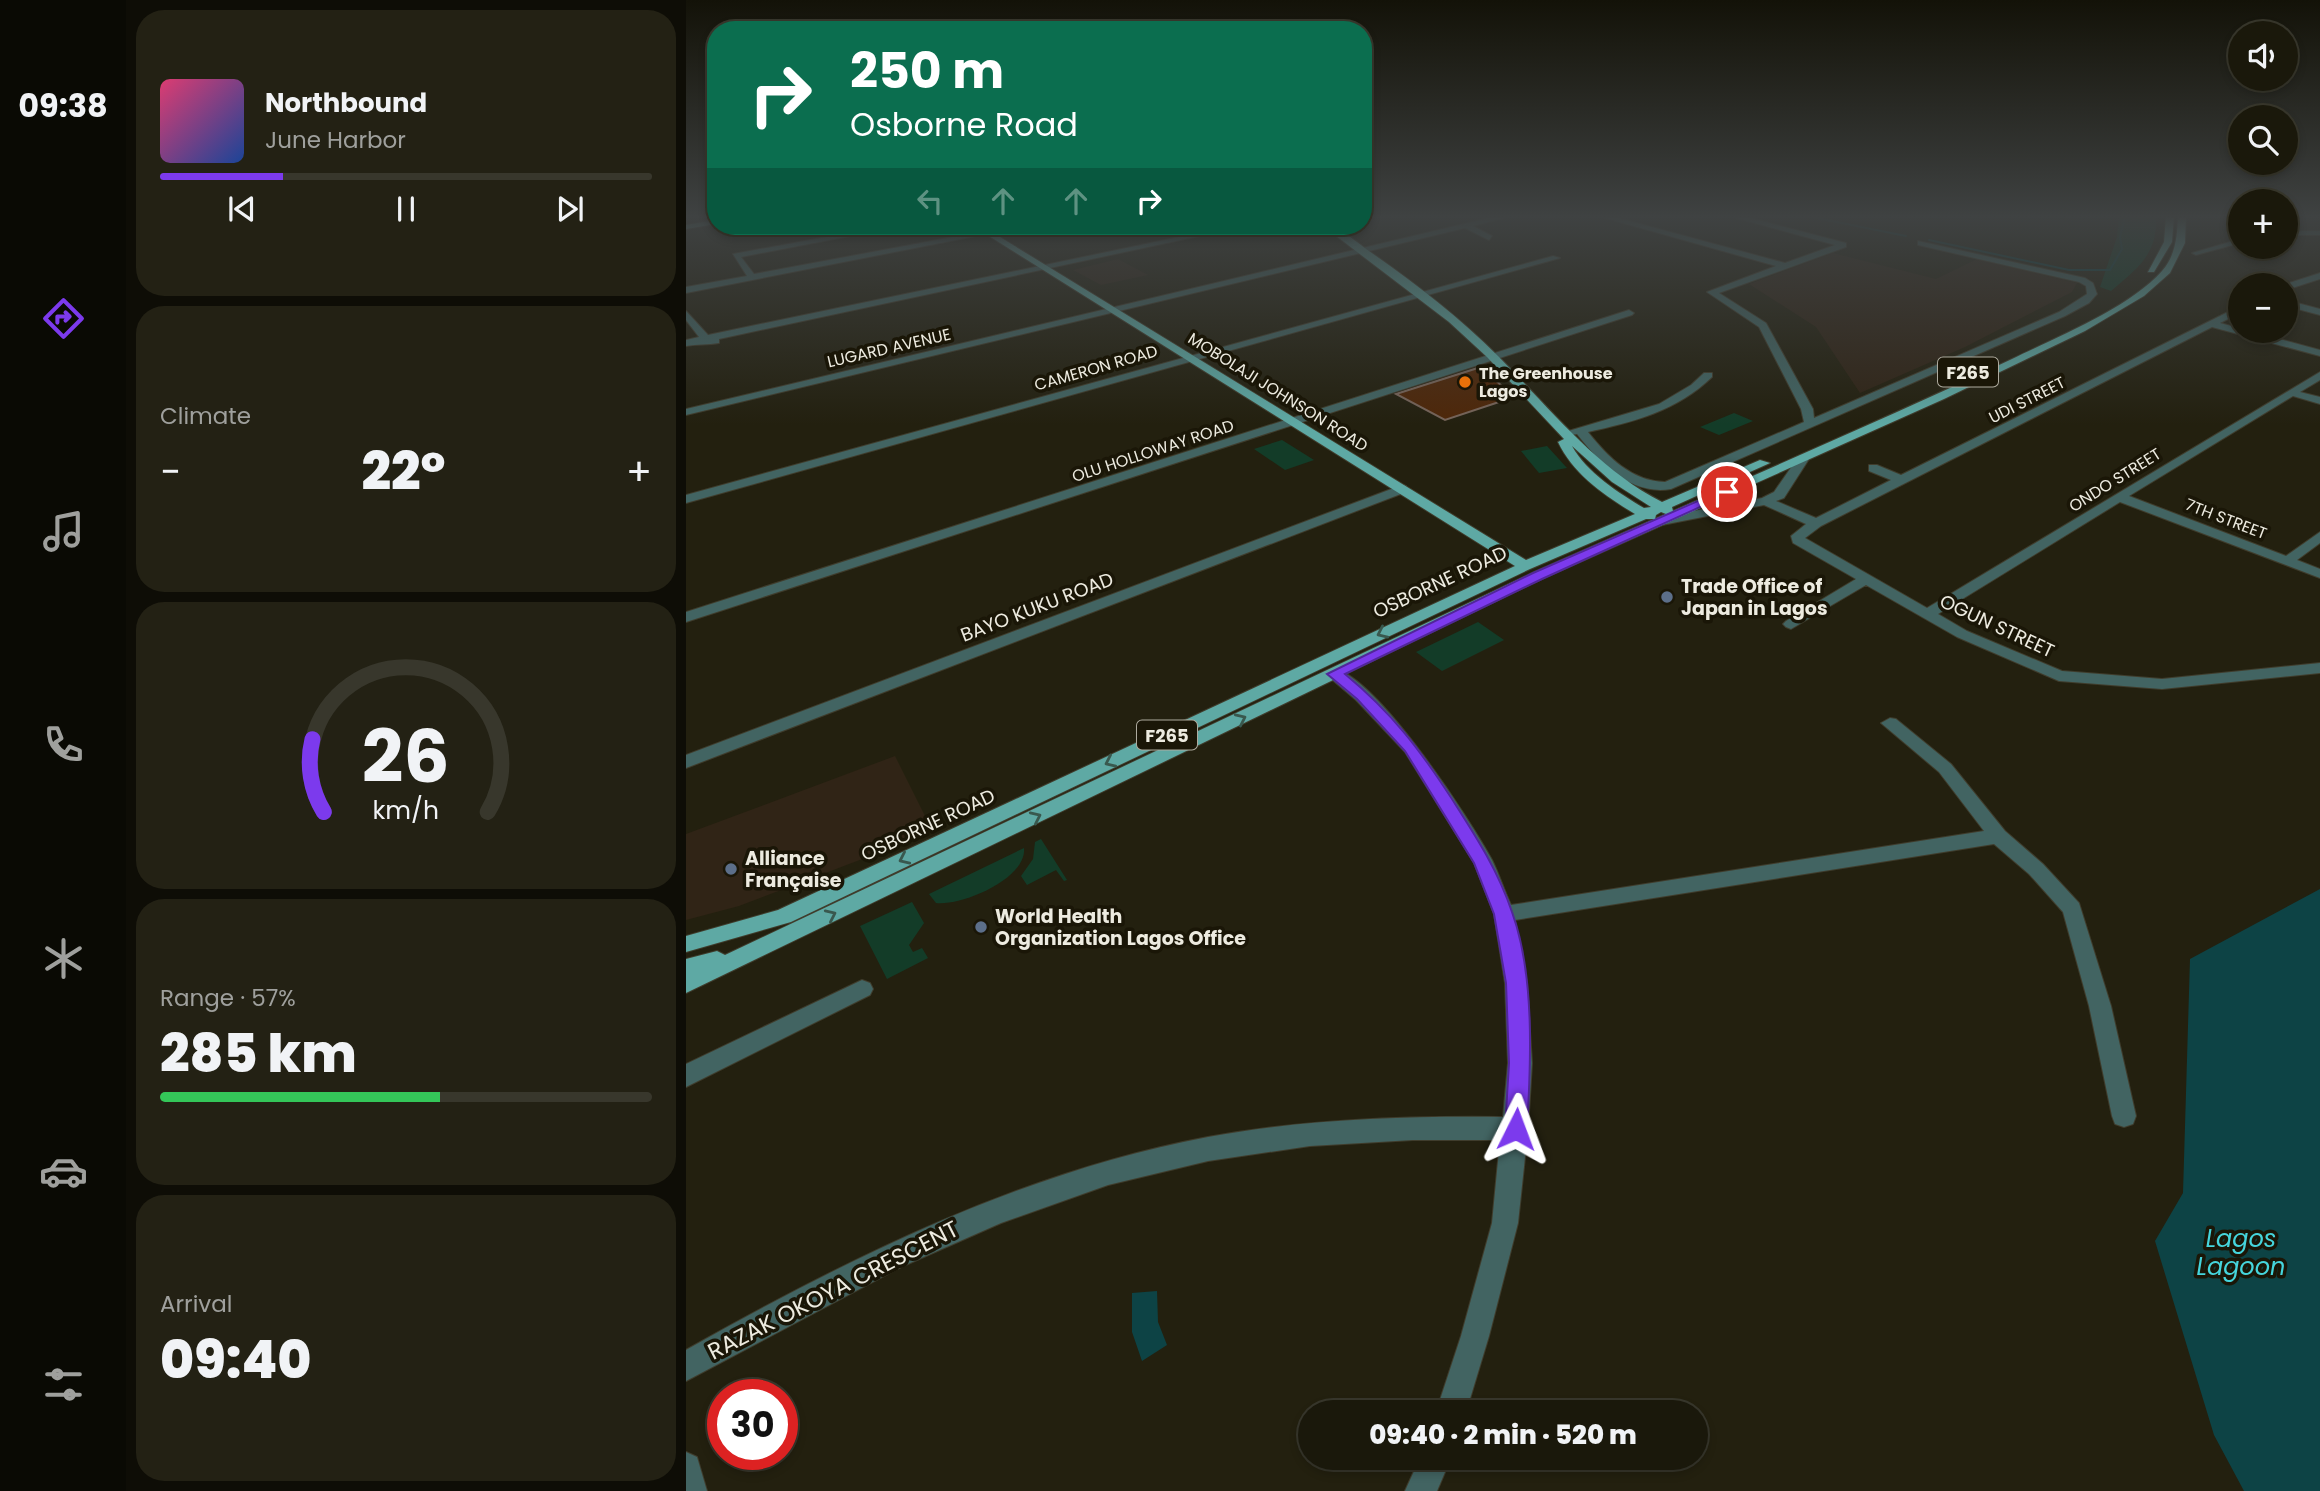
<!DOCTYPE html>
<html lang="en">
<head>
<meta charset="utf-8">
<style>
	:root { --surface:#1a180b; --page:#232114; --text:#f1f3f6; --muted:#9fa09d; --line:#38372c; --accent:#7c3aed }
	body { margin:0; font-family:Poppins,sans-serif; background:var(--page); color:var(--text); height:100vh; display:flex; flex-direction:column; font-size:26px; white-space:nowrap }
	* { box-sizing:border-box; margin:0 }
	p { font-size:23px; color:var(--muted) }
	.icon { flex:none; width:38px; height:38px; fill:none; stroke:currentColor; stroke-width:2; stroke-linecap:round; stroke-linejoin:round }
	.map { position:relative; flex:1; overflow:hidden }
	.panel { display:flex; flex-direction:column; gap:10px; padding:10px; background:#0e0d06; width:560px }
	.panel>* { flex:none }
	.hud { position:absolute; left:21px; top:21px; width:665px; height:214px; border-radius:28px; box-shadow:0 4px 10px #0003,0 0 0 2px var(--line); background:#0b6e4f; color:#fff; overflow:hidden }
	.buttons { position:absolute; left:1542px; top:21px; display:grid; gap:14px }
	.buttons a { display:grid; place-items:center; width:70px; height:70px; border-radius:50%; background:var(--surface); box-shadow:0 4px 10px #0003,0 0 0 2px var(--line); font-size:35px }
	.speed { position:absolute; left:21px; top:1379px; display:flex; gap:14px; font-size:35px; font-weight:700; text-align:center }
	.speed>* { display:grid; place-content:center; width:91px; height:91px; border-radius:50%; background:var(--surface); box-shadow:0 4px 10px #0003,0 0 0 2px var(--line); line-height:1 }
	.speed .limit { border:10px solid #d22; background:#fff; color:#111 }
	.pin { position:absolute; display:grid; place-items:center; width:60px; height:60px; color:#fff; margin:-30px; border:4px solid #fff; border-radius:50%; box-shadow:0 2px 7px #0007 }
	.me { position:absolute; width:77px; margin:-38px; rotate:3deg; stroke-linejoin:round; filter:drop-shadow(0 0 5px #0008) }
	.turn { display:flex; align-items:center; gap:24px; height:147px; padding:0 28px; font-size:32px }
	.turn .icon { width:91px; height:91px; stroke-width:2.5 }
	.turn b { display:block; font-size:49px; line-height:60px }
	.lanes { display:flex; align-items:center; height:66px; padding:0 28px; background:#0003; justify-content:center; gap:35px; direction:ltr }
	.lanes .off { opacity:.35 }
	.big { font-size:52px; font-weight:800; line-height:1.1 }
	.panel .widget { flex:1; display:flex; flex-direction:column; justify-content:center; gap:10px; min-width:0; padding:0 24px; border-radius:28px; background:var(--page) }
	.panel .dial { align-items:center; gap:0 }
	.dial svg { height:182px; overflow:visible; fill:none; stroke:var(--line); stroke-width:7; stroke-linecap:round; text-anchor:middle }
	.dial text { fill:var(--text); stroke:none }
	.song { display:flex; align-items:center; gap:21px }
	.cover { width:84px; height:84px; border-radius:10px; background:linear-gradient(135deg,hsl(340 70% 55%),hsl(220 70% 35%)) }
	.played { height:7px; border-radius:4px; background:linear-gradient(90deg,var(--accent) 25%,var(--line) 25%) }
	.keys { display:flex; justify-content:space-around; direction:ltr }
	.heat { display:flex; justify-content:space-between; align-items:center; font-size:38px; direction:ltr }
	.charge { height:10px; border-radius:5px; background:linear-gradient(90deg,#34c759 57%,var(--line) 0) }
	.trip { position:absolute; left:612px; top:1400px; width:410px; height:70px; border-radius:35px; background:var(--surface); box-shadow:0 4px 10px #0003,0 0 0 2px var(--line); font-weight:800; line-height:70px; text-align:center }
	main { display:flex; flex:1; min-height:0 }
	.tab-bar { display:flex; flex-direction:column; width:126px; justify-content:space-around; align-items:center; background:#0a0a04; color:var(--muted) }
	.tab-bar .icon { width:49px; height:49px }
	.tab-bar .on { color:var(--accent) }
	.tab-bar b { font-size:32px; color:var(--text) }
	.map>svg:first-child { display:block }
	.education { fill:#302416 }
	.green { fill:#133c28 }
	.water { fill:#0d4345 }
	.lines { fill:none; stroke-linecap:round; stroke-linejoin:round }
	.stream { stroke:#0d4345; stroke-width:2 }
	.building { fill:#4e2709; stroke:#766459; stroke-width:2 }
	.minor-casing { stroke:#3f3c2c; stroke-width:2 }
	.major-casing { stroke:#3f3c2c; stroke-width:2 }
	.minor { fill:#426462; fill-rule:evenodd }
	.major { fill:#5ea9a4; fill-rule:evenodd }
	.oneway { stroke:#39584e }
	.route { fill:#7c3aed; stroke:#51269a; stroke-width:2 }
	.food-dot { fill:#e8710a; stroke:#1a1607; stroke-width:2.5 }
	.service-dot { fill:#5c6f8a; stroke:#1a1607; stroke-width:2.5 }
	.labels { text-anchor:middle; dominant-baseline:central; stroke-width:7; stroke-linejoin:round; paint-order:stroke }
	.far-street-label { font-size:16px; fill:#edebe0; stroke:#1a1607 }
	.far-poi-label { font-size:16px; font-weight:bold; fill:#edebe0; stroke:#1a1607; text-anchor:start }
	.shield { fill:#1a1607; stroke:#aeab9f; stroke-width:2 }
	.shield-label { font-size:18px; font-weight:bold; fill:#edebe0 }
	.street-label { font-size:19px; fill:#edebe0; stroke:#1a1607 }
	.poi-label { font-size:19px; font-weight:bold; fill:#edebe0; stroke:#1a1607; text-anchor:start }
	.near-street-label { font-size:23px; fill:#edebe0; stroke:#1a1607 }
	.near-water-label { font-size:24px; font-style:italic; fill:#45d5dc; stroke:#1a1607 }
</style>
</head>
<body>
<main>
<nav class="tab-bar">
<b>09:38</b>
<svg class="icon on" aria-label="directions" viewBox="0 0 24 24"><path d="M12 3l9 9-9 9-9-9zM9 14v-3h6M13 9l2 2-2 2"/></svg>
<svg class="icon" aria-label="music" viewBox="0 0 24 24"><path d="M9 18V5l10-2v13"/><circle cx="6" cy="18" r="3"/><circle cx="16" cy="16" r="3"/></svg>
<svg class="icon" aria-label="phone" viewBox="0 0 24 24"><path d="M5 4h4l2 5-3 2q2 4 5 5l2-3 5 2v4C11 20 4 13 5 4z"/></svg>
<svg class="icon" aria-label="climate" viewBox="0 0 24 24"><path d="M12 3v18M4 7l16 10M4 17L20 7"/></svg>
<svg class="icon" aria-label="car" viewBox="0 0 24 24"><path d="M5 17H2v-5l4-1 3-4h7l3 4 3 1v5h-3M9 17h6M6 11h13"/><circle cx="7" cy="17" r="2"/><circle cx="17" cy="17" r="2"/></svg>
<svg class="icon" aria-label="filters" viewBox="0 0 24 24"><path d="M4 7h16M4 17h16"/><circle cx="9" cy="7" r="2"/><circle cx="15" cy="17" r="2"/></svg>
</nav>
<section class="panel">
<div class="widget">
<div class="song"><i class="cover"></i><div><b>Northbound</b><p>June Harbor</p></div></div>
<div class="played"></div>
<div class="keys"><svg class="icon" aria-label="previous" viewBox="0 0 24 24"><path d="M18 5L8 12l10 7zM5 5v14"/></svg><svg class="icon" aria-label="pause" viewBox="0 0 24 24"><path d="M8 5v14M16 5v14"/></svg><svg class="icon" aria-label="next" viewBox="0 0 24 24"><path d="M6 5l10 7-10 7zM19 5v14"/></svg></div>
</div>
<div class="widget"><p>Climate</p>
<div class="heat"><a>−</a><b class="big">22°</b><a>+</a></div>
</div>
<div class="widget dial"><svg viewBox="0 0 100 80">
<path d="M14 69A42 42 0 1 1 86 69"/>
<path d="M14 69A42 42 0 0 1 9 37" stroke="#7c3aed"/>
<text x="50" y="56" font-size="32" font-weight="700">26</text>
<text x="50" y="72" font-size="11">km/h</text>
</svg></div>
<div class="widget"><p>Range · 57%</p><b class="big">285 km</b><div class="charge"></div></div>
<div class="widget"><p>Arrival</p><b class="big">09:40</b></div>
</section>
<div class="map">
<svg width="1634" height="1491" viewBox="0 0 1634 1491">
	<rect width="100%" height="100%" fill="#23200f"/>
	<!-- education -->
	<g class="education">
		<path d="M 1147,253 L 1250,279 L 1291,259 L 1391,283 L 1386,292 L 1279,347 L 1174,393 L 1130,327 L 1063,284 Z"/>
		<path d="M 432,259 L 462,275 L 415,285 L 387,270 Z"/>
		<path d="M 209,756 L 247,832 L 53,906 L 0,920 L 0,834 Z"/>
	</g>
	<!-- green -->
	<g class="green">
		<path d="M 1433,216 L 1470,216 C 1472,254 1452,268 1425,291 L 1414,287 L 1431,237 Z"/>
		<path d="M 1048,413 L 1067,421 L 1033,435 L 1014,427 Z"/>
		<path d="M 596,440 L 628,460 L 599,470 L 568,449 Z"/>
		<path d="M 861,446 L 881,468 L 853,473 L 835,451 Z"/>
		<path d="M 792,622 L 818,640 L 756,671 L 730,652 Z"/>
		<path d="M 355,839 L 381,880 L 378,881 L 370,870 L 341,885 L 335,876 L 347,859 L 349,842 Z"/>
		<path d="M 338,848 C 341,879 275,906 250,903 L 243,894 Z"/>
		<path d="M 226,902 L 238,923 L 223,945 L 227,952 L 236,948 L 242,958 L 201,979 L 174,926 Z"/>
	</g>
	<!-- water -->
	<g class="water">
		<path d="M 1634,889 L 1634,1491 L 1558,1491 L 1528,1435 L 1469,1241 L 1497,1193 L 1504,959 Z"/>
		<path d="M 471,1291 L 472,1322 L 481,1345 L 456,1361 L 446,1332 L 446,1293 Z"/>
	</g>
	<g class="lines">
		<!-- stream -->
		<g class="stream">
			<path d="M 1121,216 L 1220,236"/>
			<path d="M 1243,240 L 1383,270 L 1424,270 L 1436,249 L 1434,237 L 1439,216"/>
		</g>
	</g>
	<!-- building -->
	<path class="building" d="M 795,367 L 828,397 L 759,420 L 710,394 Z"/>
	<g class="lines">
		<!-- minor casing -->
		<g class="minor-casing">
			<g id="minor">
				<path d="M 811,216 L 825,216 L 787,226 L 806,236 L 803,240 L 779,228 L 0,415 L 0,409 Z"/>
				<path d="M 912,216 L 925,216 L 1099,263 L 1149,245 L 1043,216 L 1057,216 L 1160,243 L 1160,247 L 1033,293 L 1080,323 L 1127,409 L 1128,418 L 1373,312 L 1401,294 L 1400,286 L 1393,282 L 1232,245 L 1232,241 L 1399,278 L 1407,283 L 1411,294 L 1403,303 L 1379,316 L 985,489 C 945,496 914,463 891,434 L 885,435 L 879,432 L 973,404 L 1005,385 L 1018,373 L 1026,373 L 1026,377 C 991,411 947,422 902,432 C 922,457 945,481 979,482 L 1118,422 L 1115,409 L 1073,327 L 1021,292 L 1090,266 Z"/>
				<path d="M 201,226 L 216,226 L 55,257 L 68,274 L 326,226 L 341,226 L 0,293 L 0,287 L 61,276 L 47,254 Z"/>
				<path d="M 546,226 L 560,226 L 33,339 L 33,343 C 22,345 11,344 0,346 L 0,340 L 13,337 L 0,320 L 0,311 L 22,335 Z"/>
				<rect x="1600" y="231" width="34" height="4"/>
				<path d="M 1554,239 L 1554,243 L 1510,255 L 1506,253 Z"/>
				<path d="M 867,256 L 874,258 L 0,503 L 0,495 Z"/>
				<path d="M 1634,273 L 1634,279 L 1603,289 L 1600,290 L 1600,285 L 1597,285 Z"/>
				<path d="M 1600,300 L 1634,309 L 1634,315 L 1600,306 Z"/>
				<path d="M 1554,306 L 1554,313 L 1534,323 L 1634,350 L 1634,356 L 1526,327 L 1135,526 L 1119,538 L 1241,608 L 1634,372 L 1634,380 L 1614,392 L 1634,397 L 1634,404 L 1607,396 L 1443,496 L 1600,556 L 1634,532 L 1634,543 L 1611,560 L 1634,569 L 1634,578 L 1434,502 L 1252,614 L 1281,631 L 1376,671 L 1476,679 L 1634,663 L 1634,673 L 1476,689 L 1373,681 L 1271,637 L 1180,585 L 1105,629 L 1100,627 L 1097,624 L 1100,621 L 1170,579 L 1107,543 L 1105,536 L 1120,524 L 1078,505 L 976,525 L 969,521 L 976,517 L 1076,498 L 1088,492 L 1113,456 L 1117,455 L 1123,459 L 1098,498 L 1090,501 L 1130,518 L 1205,480 L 1183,471 L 1183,465 L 1191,465 L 1215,475 Z"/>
				<path d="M 943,310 L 948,313 L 946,315 L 0,622 L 0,612 Z"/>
				<path d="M 716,485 L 720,486 L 720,492 L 0,768 L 0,755 Z"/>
				<path d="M 649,669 C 693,680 783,818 806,860 C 813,874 818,890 825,905 L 1298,831 L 1253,772 L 1195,723 L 1204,718 L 1210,719 L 1265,764 L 1319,831 L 1357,864 L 1393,903 L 1425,1006 L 1450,1116 L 1447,1124 L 1438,1127 L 1429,1124 L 1426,1116 L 1403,1006 L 1377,912 L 1343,874 L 1308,844 L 829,920 L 841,983 L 846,1063 L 842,1129 L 832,1223 L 803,1336 L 780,1412 L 750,1412 L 775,1336 L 806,1223 L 814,1140 L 727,1140 L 624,1146 L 522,1161 L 422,1185 L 315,1223 L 215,1267 L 0,1381 L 0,1350 C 163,1258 336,1172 522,1137 C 619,1119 718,1116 817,1117 L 822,1063 L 819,983 L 808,914 L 788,863 L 719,752 L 670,700 L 643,677 L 641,674 L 643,671 Z"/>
				<path d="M 176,980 L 184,983 L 187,989 L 184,995 L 0,1087 L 0,1064 Z"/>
				<path d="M 0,1452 L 11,1457 L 21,1491 L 0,1491 Z"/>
				<path d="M 734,1458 L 765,1458 L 751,1491 L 719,1491 Z"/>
			</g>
		</g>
		<!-- major casing -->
		<g class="major-casing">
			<g id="major">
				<path d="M 1480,216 L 1488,216 L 1486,242 L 1468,272 L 1462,272 L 1478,242 Z"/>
				<path d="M 1492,216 L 1500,216 L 1499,243 L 1484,273 L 1458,296 L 1399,331 L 1258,399 L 856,579 L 0,993 L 0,959 L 31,951 L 39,955 L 846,573 L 980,514 L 975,512 L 970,515 L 969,519 L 960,519 L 844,569 L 105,922 L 0,952 L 0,936 L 92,910 L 829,566 L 287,226 L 296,226 L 840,560 L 949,514 C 919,496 887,474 872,442 L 878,439 L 801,357 L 763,322 L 637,226 C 654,226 670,242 683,251 C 729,283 773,317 812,356 C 864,408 910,468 976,502 L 1074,460 L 1084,463 L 986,507 L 987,511 C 1100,461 1214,412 1326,359 C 1371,337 1443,308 1476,271 C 1490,255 1491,236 1492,216 ZM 886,446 L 926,482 L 965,507 L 958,508 C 933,493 901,473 886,446 Z"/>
				<path d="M 30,220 L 30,224 L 0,229 L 0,225 Z"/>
			</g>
		</g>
		<!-- minor -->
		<use href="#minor" class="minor"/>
		<!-- major -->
		<use href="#major" class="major"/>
	</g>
	<!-- one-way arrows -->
	<defs><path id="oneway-chevron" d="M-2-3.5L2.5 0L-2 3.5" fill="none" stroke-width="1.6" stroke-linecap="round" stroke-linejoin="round" transform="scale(1.75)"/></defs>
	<g class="oneway">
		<use href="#oneway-chevron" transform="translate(696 633) rotate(155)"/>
		<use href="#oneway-chevron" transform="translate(555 719) rotate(-25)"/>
		<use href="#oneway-chevron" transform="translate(424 762) rotate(155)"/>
		<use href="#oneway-chevron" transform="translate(350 817) rotate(-25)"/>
		<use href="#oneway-chevron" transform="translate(218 859) rotate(155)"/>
		<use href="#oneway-chevron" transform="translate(145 915) rotate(-25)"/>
	</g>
	<!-- sky -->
	<linearGradient id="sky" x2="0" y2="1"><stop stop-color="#131208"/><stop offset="0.51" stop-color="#3f4242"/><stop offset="1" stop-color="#3f4242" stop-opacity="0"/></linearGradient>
	<rect width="1634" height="425" fill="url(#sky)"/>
	<!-- route -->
	<path class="route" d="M 1037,490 L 1047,492 L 856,579 L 659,674 C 706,713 733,748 766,799 C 789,835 812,870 826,912 C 849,975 845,1063 841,1129 L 838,1136 L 830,1139 L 822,1136 L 819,1129 L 823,1063 L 820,983 L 808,914 L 788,863 L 719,751 L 671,699 L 641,674 L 847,573 Z"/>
	<!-- markers -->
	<circle class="food-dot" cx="779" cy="382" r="7"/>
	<g class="service-dot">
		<circle cx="981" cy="597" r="7"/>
		<circle cx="45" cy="869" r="7"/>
		<circle cx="295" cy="927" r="7"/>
	</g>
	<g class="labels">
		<!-- far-street labels -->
		<g class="far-street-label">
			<text transform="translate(203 348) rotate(-13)">LUGARD AVENUE</text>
			<text transform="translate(410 368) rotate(-16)">CAMERON ROAD</text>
			<text transform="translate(592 392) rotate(32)">MOBOLAJI JOHNSON ROAD</text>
			<text transform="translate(1341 400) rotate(-27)">UDI STREET</text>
			<text transform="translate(467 451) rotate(-18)">OLU HOLLOWAY ROAD</text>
			<text transform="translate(1429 480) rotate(-32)">ONDO STREET</text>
			<text transform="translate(1540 519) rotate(21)">7TH STREET</text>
		</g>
		<!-- far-poi labels -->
		<g class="far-poi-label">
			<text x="793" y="373">The Greenhouse<tspan x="793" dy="18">Lagos</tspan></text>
		</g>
		<!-- shield labels -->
		<g class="shield">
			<rect x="1252" y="357.5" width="60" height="29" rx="5"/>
			<rect x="451" y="720.5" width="60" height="29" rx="5"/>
		</g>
		<g class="shield-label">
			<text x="1282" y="372">F265</text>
			<text x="481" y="735">F265</text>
		</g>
		<!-- street labels -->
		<g class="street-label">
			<text transform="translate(754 582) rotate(-25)">OSBORNE ROAD</text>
			<text transform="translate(351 607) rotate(-21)">BAYO KUKU ROAD</text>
			<text transform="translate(1311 626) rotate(25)">OGUN STREET</text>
			<text transform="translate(242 825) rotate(-25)">OSBORNE ROAD</text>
		</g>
		<!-- poi labels -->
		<g class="poi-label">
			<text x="995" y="586">Trade Office of<tspan x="995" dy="22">Japan in Lagos</tspan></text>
			<text x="59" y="858">Alliance<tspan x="59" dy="22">Française</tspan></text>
			<text x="309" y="916">World Health<tspan x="309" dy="22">Organization Lagos Office</tspan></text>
		</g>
		<!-- near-street labels -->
		<g class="near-street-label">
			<text transform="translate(147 1290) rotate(-27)">RAZAK OKOYA CRESCENT</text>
		</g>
		<!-- near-water labels -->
		<g class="near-water-label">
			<text x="1555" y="1238">Lagos<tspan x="1555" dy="28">Lagoon</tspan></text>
		</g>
	</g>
</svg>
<div class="buttons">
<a><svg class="icon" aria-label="sound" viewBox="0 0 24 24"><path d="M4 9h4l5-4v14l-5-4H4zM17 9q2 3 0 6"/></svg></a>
<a><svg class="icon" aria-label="search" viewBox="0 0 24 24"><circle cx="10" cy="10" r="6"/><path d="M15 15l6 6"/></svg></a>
<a>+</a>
<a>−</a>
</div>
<div class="speed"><div class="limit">30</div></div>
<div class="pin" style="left:1041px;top:492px;background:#d93025"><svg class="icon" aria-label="arrive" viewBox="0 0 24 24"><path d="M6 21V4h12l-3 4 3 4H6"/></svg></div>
<svg class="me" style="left:830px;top:1129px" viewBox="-20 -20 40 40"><path d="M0-17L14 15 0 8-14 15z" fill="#7c3aed" stroke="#fff" stroke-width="4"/></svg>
<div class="trip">09:40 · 2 min · 520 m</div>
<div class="hud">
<div class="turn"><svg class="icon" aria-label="right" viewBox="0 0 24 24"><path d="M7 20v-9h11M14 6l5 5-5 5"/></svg><div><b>250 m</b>Osborne Road</div></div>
<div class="lanes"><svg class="icon off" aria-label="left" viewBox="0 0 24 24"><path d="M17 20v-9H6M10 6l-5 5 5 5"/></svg><svg class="icon off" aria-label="ahead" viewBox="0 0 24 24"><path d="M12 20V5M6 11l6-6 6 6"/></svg><svg class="icon off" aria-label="ahead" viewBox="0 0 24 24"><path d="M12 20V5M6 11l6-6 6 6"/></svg><svg class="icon" aria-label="right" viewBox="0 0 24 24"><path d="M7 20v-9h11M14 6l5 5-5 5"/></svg></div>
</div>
</div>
</main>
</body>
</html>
